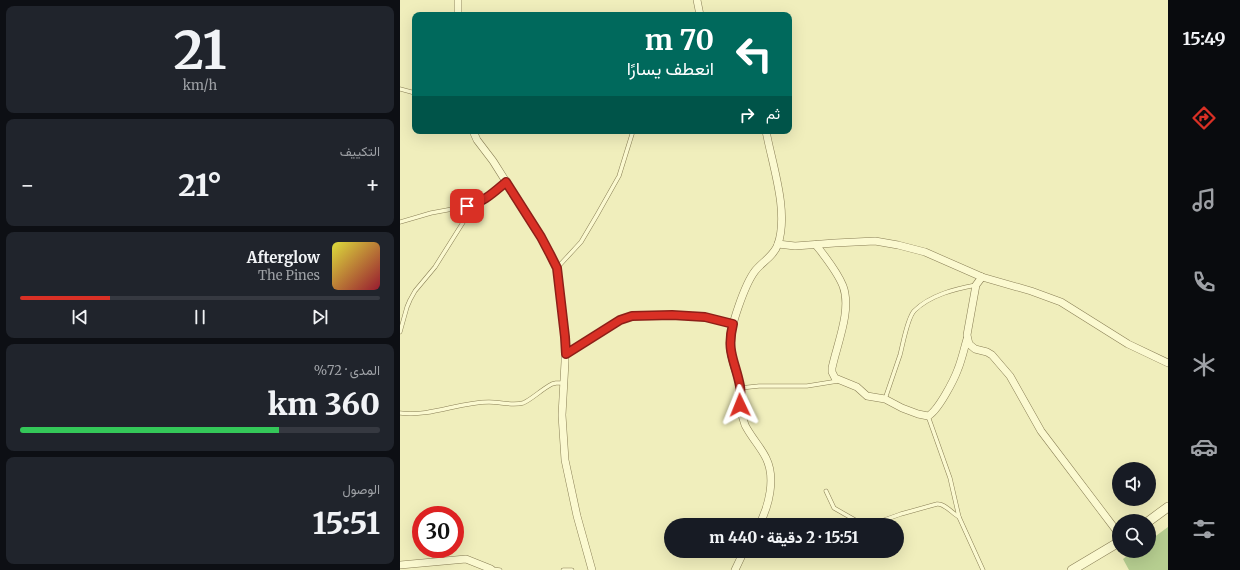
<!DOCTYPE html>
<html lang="ar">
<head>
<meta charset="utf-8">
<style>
	:root { --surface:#171b24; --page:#20242c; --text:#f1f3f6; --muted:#9ea1a6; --line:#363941; --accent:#d93025 }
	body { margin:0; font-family:Merriweather,Vazirmatn,serif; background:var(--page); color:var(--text); direction:rtl; height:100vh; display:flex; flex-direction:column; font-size:15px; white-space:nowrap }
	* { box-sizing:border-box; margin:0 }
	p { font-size:13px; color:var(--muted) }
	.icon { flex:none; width:22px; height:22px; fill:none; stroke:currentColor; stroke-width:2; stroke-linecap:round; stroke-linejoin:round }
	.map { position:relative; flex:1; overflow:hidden; direction:ltr }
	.details { display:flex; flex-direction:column; gap:6px; padding:6px; background:#0d0f14; width:400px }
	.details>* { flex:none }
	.top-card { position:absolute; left:12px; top:12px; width:380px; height:122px; border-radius:8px; box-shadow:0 4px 16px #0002; direction:rtl; background:#00695c; color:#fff; overflow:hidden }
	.tools { position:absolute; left:712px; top:462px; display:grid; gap:8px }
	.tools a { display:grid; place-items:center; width:44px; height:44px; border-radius:50%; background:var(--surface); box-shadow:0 4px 16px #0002; font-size:20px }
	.speed { position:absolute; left:12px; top:506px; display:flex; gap:8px; font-size:20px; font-weight:700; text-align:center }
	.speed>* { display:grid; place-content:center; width:52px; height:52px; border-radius:50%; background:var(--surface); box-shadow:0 4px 16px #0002; line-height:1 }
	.speed .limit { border:6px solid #d22; background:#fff; color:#111 }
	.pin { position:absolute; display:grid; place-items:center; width:34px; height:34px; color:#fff; margin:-17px; border-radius:8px; box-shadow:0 2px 6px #0006 }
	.me { position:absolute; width:44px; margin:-22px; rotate:358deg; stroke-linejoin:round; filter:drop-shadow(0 0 3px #0008) }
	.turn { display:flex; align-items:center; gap:14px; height:84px; padding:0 12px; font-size:18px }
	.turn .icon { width:52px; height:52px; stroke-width:2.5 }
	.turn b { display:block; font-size:28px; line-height:34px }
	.then { display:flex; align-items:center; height:38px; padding:0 12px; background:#0003; gap:8px; font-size:15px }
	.big { font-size:30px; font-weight:800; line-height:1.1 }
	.details .widget { flex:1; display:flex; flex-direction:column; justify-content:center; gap:6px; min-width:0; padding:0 14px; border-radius:8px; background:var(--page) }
	.details .dial { align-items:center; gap:0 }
	.dial b { font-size:52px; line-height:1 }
	.song { display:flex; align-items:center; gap:12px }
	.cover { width:48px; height:48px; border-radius:6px; background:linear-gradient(135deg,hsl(60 70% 55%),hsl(350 70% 35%)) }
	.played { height:4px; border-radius:2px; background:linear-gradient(90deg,var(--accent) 25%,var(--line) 25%) }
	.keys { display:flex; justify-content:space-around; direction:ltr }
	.heat { display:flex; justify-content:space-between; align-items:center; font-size:22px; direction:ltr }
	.charge { height:6px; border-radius:3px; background:linear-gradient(90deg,#34c759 72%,var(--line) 0) }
	.trip { position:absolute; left:264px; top:518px; width:240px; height:40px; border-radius:20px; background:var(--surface); box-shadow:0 4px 16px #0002; font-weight:800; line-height:40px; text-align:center; direction:rtl }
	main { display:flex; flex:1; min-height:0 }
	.dock { display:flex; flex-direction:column; width:72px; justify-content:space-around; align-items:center; background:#090b0e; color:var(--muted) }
	.dock .icon { width:28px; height:28px }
	.dock .on { color:var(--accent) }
	.dock b { font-size:18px; color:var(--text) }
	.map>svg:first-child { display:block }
	.green { fill:#b6ce90 }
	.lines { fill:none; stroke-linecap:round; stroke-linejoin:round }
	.service-casing { stroke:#887e55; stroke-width:4.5 }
	.minor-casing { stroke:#887e55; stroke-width:8 }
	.tertiary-casing { stroke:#887e55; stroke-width:10 }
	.service { stroke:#fbf9d0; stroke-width:3.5 }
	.minor { stroke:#fbf9d0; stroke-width:7 }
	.tertiary { stroke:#fbf9d0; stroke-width:9 }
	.route-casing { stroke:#8d1f18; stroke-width:10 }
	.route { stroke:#d93025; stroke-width:7 }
</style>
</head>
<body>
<main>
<nav class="dock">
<b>15:49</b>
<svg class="icon on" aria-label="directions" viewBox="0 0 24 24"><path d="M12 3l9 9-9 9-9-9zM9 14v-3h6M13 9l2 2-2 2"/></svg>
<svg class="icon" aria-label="music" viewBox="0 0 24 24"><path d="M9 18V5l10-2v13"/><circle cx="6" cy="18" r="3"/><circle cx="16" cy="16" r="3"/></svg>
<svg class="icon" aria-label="phone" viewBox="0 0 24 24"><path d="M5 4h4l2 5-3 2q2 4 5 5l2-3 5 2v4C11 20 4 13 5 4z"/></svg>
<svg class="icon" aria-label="climate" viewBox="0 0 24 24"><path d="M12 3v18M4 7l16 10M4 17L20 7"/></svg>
<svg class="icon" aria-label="car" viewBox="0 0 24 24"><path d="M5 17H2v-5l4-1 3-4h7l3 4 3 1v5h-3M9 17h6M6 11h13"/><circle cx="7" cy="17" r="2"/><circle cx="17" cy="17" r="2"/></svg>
<svg class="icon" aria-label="filters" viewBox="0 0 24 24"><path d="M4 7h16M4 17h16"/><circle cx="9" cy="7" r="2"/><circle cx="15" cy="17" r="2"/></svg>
</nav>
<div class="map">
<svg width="768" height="570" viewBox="0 0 768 570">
	<rect width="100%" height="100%" fill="#f0eebc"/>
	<!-- green -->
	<path class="green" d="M 768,527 L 768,570 L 729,570 L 723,559 L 734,551 L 749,551 L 749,541 Z"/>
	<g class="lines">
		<!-- service casing -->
		<g class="service-casing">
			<g id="service">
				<path d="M 0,89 L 15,93"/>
				<path d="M 0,222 L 31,213 L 74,205 L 84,200 L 106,182"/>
				<path d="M 157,268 L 181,242 L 197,215 L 219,176 L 233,131"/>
				<path d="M 0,332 L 7,307 L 10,300 L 15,291 L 35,267 L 74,205"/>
				<path d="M 166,354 L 220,319 L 233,316 L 272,315 L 305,317 L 333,324"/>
				<path d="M 340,388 L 359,386 L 407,386 L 438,381"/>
				<path d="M 485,399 C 490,384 495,370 500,355 C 503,344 507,319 514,311 C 530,295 555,289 576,285"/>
				<path d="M 0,413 C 31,417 59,402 89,402 C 100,402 112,406 123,403 C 131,400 142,389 152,384 L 156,383 L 163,383"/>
				<path d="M 528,416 L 550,478 L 559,517"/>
				<path d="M 426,491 L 434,508 L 455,520 L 468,525"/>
				<path d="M 470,525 L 501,514 L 537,504 C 544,503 552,513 559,517 L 583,570"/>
				<path d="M 91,569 L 100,570"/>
				<path d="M 163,570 L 172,570"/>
			</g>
		</g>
		<!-- minor casing -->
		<g class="minor-casing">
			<g id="minor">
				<path d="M 297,0 L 300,15"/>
				<path d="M 58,15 L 58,0"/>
				<path d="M 73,131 L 77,140 L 93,161 L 141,237 L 157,268 L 165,337 L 165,362 L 162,415 L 165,460 L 177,516 L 192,570"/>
				<path d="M 378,244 L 395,246 L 435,243 L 475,241 L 498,245 L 525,252 L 582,277 L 631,291 L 661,302 L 728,344 L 768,363"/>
				<path d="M 416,245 C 426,258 437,271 443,286 C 452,310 437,344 432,368 L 432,372 L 435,378 L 457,387 L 467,396 L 485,399 L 502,408 L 518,414 L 528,416 C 538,411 554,380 558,369 C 562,359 564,349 567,339"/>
				<path d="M 582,277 L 576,285 L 567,335 L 569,344 L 575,349 L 587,352 L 592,355 L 610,376 L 641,431 L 719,534"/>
				<path d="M 359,525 C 369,506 376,478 366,458 C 360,446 351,437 345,425 C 343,418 340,411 340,404 C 340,398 341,392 340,386 C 337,372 330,359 330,345 C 329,329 345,284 355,271 C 362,262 374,256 378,244 C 389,211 372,164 366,131"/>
				<path d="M 0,565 L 66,559 L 91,569"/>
				<path d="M 335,570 L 344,551"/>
			</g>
		</g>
		<!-- tertiary casing -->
		<g class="tertiary-casing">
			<g id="tertiary">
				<path d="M 749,521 L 768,507"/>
				<path d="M 672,570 L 719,542"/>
			</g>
		</g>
		<!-- service -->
		<use href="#service" class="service"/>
		<!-- minor -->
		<use href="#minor" class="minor"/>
		<!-- tertiary -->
		<use href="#tertiary" class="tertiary"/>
	</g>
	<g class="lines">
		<!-- route casing -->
		<g class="route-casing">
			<path id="route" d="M 67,206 C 83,203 94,192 106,182 L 141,237 L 150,254 L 157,268 L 165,337 L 166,354 L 220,320 L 232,316 L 272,315 L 305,317 L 333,324 C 326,352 335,360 340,386 C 341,392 340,399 340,405"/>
		</g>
		<!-- route -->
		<use href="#route" class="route"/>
	</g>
</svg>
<div class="tools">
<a><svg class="icon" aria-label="sound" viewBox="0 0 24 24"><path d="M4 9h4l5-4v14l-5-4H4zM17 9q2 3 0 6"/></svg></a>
<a><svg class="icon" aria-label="search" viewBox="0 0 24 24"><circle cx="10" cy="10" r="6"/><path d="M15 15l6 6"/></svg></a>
</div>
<div class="speed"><div class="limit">30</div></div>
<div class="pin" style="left:67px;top:206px;background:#d93025"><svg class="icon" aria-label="arrive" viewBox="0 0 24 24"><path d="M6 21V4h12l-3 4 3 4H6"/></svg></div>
<svg class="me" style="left:340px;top:405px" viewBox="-20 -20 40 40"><path d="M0-17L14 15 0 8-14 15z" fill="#d93025" stroke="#fff" stroke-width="4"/></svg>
<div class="trip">15:51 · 2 دقيقة · 440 m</div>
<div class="top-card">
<div class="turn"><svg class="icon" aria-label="left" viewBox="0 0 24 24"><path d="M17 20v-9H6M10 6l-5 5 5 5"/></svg><div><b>70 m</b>انعطف يسارًا</div></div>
<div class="then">ثم<svg class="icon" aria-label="right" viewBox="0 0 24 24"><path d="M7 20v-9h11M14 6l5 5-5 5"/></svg></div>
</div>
</div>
<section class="details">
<div class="widget dial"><b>21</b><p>km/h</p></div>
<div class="widget"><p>التكييف</p>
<div class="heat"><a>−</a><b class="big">21°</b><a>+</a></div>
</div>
<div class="widget">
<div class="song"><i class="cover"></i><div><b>Afterglow</b><p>The Pines</p></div></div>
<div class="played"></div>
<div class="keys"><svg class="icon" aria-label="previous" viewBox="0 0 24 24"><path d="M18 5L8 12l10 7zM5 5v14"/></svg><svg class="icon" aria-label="pause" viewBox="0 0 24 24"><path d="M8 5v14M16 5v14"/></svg><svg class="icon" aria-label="next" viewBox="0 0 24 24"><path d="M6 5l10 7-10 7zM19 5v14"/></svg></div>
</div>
<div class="widget"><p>المدى · 72%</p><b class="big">360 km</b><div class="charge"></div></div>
<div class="widget"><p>الوصول</p><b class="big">15:51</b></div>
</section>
</main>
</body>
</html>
